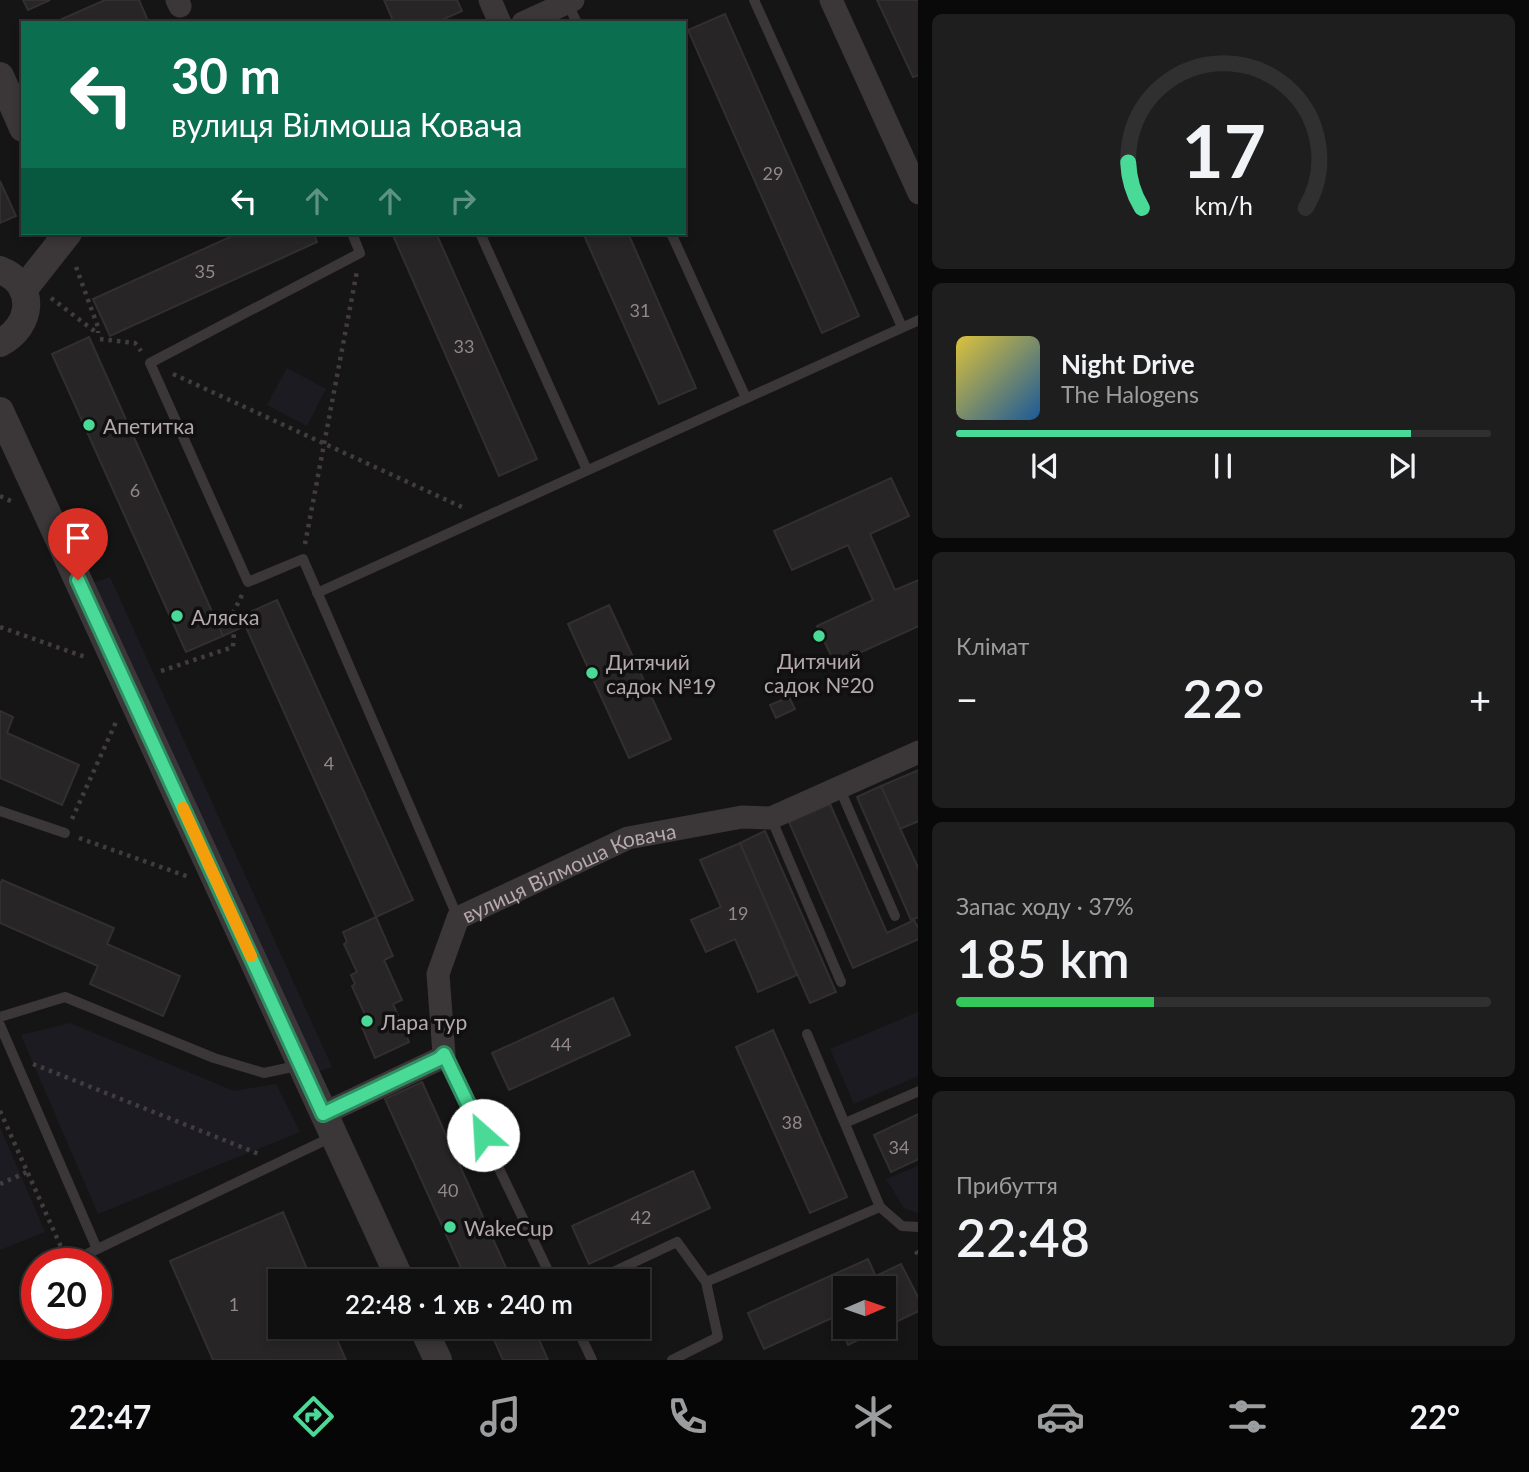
<!DOCTYPE html>
<html lang="uk">
<head>
<meta charset="utf-8">
<style>
	:root { --surface:#101010; --page:#1e1e1e; --text:#f1f3f6; --muted:#9c9d9f; --line:#303030; --accent:#49da97 }
	body { margin:0; font-family:Lato,sans-serif; background:var(--page); color:var(--text); height:100vh; display:flex; flex-direction:column; font-size:26px; white-space:nowrap }
	* { box-sizing:border-box; margin:0 }
	p { font-size:23px; color:var(--muted) }
	.icon { flex:none; width:38px; height:38px; fill:none; stroke:currentColor; stroke-width:2; stroke-linecap:round; stroke-linejoin:round }
	.map { position:relative; flex:1; overflow:hidden }
	.drawer { display:flex; flex-direction:column; gap:14px; padding:14px; background:#090909; width:611px }
	.drawer>* { flex:none }
	.hud { position:absolute; left:21px; top:21px; width:665px; height:214px; border-radius:0px; box-shadow:0 4px 10px #0003,0 0 0 2px var(--line); background:#0b6e4f; color:#fff; overflow:hidden }
	.needle { width:46px; rotate:88deg }
	.fabs { position:absolute; left:833px; top:1276px; display:grid; gap:14px }
	.fabs a { display:grid; place-items:center; width:63px; height:63px; border-radius:0px; background:var(--surface); box-shadow:0 4px 10px #0003,0 0 0 2px var(--line); font-size:35px }
	.speed { position:absolute; left:21px; top:1248px; display:flex; gap:14px; font-size:35px; font-weight:700; text-align:center }
	.speed>* { display:grid; place-content:center; width:91px; height:91px; border-radius:50%; background:var(--surface); box-shadow:0 4px 10px #0003,0 0 0 2px var(--line); line-height:1 }
	.speed .limit { border:10px solid #d22; background:#fff; color:#111 }
	.pin { position:absolute; display:grid; place-items:center; width:60px; height:60px; color:#fff; margin:-72px -30px; border-radius:50% 50% 50% 0; rotate:-45deg; box-shadow:0 0 7px #0007 }
	.pin .icon { rotate:45deg }
	.me { position:absolute; width:77px; margin:-38px; rotate:334deg; stroke-linejoin:round; filter:drop-shadow(0 0 5px #0008) }
	.turn { display:flex; align-items:center; gap:24px; height:147px; padding:0 35px; font-size:32px }
	.turn .icon { width:91px; height:91px; stroke-width:2.5 }
	.turn b { display:block; font-size:49px; line-height:60px }
	.lanes { display:flex; align-items:center; height:66px; padding:0 35px; background:#0003; justify-content:center; gap:35px; direction:ltr }
	.lanes .off { opacity:.35 }
	.big { font-size:52px; font-weight:600; line-height:1.1 }
	.drawer .widget { flex:1; display:flex; flex-direction:column; justify-content:center; gap:10px; min-width:0; padding:0 24px; border-radius:10px; background:var(--page) }
	.drawer .dial { align-items:center; gap:0 }
	.dial svg { height:182px; overflow:visible; fill:none; stroke:var(--line); stroke-width:7; stroke-linecap:round; text-anchor:middle }
	.dial text { fill:var(--text); stroke:none }
	.song { display:flex; align-items:center; gap:21px }
	.cover { width:84px; height:84px; border-radius:10px; background:linear-gradient(135deg,hsl(50 70% 55%),hsl(210 70% 35%)) }
	.played { height:7px; border-radius:4px; background:linear-gradient(90deg,var(--accent) 85%,var(--line) 85%) }
	.keys { display:flex; justify-content:space-around; direction:ltr }
	.heat { display:flex; justify-content:space-between; align-items:center; font-size:38px; direction:ltr }
	.charge { height:10px; border-radius:5px; background:linear-gradient(90deg,#34c759 37%,var(--line) 0) }
	.trip { position:absolute; left:268px; top:1269px; width:382px; height:70px; border-radius:0px; background:var(--surface); box-shadow:0 4px 10px #0003,0 0 0 2px var(--line); font-weight:600; line-height:70px; text-align:center }
	.tab-bar { display:flex; height:112px; justify-content:space-around; align-items:center; background:#060606; color:var(--muted) }
	.tab-bar .icon { width:49px; height:49px }
	.tab-bar .current { color:var(--accent) }
	.tab-bar b { font-size:32px; color:var(--text) }
	main { display:flex; flex:1; min-height:0 }
	.map>svg:first-child { display:block }
	.green { fill:#1c1b21 }
	.building { fill:#272525; stroke:#322f2f; stroke-width:2 }
	.lines { fill:none; stroke-linecap:round; stroke-linejoin:round }
	.path { stroke:#423c3f; stroke-width:4.5; stroke-dasharray:3.5 5; stroke-linecap:butt }
	.service { stroke:#3b3638; stroke-width:10 }
	.minor { stroke:#3b3638; stroke-width:23 }
	.tertiary { stroke:#3b3638; stroke-width:28 }
	.route-casing { stroke:#2f8e62; stroke-width:18 }
	.route { stroke:#49da97; stroke-width:12 }
	.slow { stroke:#f59e0b; stroke-width:12 }
	.poi-dot { fill:#49da97; stroke:#111010; stroke-width:2.5 }
	.labels { text-anchor:middle; dominant-baseline:central; stroke-width:7; stroke-linejoin:round; paint-order:stroke }
	.number-label { font-size:18px; fill:#92878c }
	.poi-label { font-size:21px; fill:#b5a8ae; stroke:#111010; text-anchor:start }
	.street-label { font-size:21px; fill:#b5a8ae; stroke:#111010 }
</style>
</head>
<body>
<main>
<div class="map">
<svg width="919" height="1360" viewBox="0 0 919 1360">
	<rect width="100%" height="100%" fill="#161515"/>
	<!-- green -->
	<g class="green">
		<path d="M 287,368 L 326,389 L 307,426 L 267,405 Z"/>
		<path d="M 110,577 L 332,1067 L 317,1072 L 93,583 Z"/>
		<path d="M 918,1012 L 918,1076 L 854,1104 L 830,1049 Z"/>
		<path d="M 70,1023 L 234,1091 L 276,1084 L 300,1132 L 98,1214 L 21,1035 Z"/>
		<path d="M 0,1127 L 45,1232 L 0,1250 L 0,1187 L 2,1185 L 0,1181 Z"/>
		<path d="M 918,1166 L 918,1213 L 904,1208 L 886,1179 Z"/>
	</g>
	<!-- building -->
	<g class="building">
		<path d="M 23,0 L 50,0 L 28,10 Z"/>
		<path d="M 105,0 L 139,0 L 149,23 L 53,23 Z"/>
		<path d="M 384,0 L 457,0 L 462,11 L 435,23 L 394,23 Z"/>
		<path d="M 877,0 L 919,0 L 919,75 L 913,77 Z"/>
		<path d="M 725,14 L 859,316 L 822,333 L 688,30 Z"/>
		<path d="M 0,181 L 16,216 L 0,223 Z"/>
		<path d="M 239,233 L 313,233 L 317,242 L 110,336 L 93,299 Z"/>
		<path d="M 392,233 L 436,233 L 537,459 L 499,476 Z"/>
		<path d="M 583,233 L 628,233 L 696,388 L 659,404 Z"/>
		<path d="M 89,337 L 223,636 L 186,652 L 52,354 Z"/>
		<path d="M 891,478 L 909,516 L 870,534 L 895,590 L 919,580 L 919,626 L 835,664 L 817,626 L 873,600 L 848,545 L 792,570 L 774,531 Z"/>
		<path d="M 78,511 L 91,537 L 77,544 L 65,517 Z"/>
		<path d="M 91,537 L 95,546 L 81,552 L 77,544 Z"/>
		<path d="M 277,600 L 413,900 L 376,917 L 241,616 Z"/>
		<path d="M 609,605 L 671,739 L 629,758 L 568,624 Z"/>
		<path d="M 241,616 L 245,626 L 223,636 L 219,626 Z"/>
		<path d="M 789,697 L 795,709 L 776,718 L 770,705 Z"/>
		<path d="M 0,711 L 13,717 L 7,733 L 79,765 L 62,805 L 0,778 Z"/>
		<path d="M 919,770 L 919,821 L 900,829 L 881,786 Z"/>
		<path d="M 881,786 L 919,870 L 919,917 L 911,920 L 857,797 Z"/>
		<path d="M 830,804 L 887,933 L 914,920 L 919,929 L 919,939 L 853,968 L 789,822 Z"/>
		<path d="M 765,831 L 836,992 L 810,1003 L 740,843 Z"/>
		<path d="M 740,843 L 797,975 L 758,992 L 735,939 L 706,952 L 691,920 L 721,907 L 700,860 Z"/>
		<path d="M 2,880 L 114,928 L 107,944 L 180,976 L 163,1016 L 90,984 L 98,966 L 0,923 L 0,885 Z"/>
		<path d="M 376,917 L 393,956 L 384,960 L 402,1000 L 393,1004 L 409,1042 L 375,1058 L 362,1027 L 365,1026 L 362,1018 L 366,1017 L 352,986 L 355,984 L 351,975 L 357,972 L 344,944 L 347,942 L 343,932 Z"/>
		<path d="M 613,998 L 630,1035 L 509,1090 L 492,1053 Z"/>
		<path d="M 773,1030 L 847,1197 L 810,1213 L 736,1047 Z"/>
		<path d="M 422,1082 L 512,1281 L 467,1281 L 385,1099 Z"/>
		<path d="M 919,1114 L 919,1159 L 891,1172 L 874,1135 Z"/>
		<path d="M 693,1171 L 710,1208 L 589,1264 L 572,1226 Z"/>
		<path d="M 283,1212 L 312,1281 L 280,1281 L 280,1326 L 331,1326 L 346,1360 L 213,1360 L 170,1261 Z"/>
		<path d="M 868,1259 L 881,1288 L 845,1288 L 845,1312 L 764,1349 L 748,1313 Z"/>
		<path d="M 901,1264 L 919,1299 L 919,1311 L 848,1345 L 835,1317 L 845,1312 L 845,1326 L 884,1326 L 884,1288 L 881,1288 L 876,1276 Z"/>
		<path d="M 488,1326 L 533,1326 L 548,1360 L 503,1360 Z"/>
	</g>
	<g class="lines">
		<!-- path -->
		<g class="path">
			<path d="M 76,267 L 98,327 L 98,333"/>
			<path d="M 51,298 L 97,333"/>
			<path d="M 100,339 L 135,343 L 141,351"/>
			<path d="M 173,374 L 464,508"/>
			<path d="M 0,496 L 15,503"/>
			<path d="M 305,544 L 357,271"/>
			<path d="M 229,621 L 242,595"/>
			<path d="M 0,627 L 88,658"/>
			<path d="M 161,671 L 233,647 L 234,631"/>
			<path d="M 72,819 L 116,722"/>
			<path d="M 79,838 L 189,877"/>
			<path d="M 33,1064 L 259,1154"/>
			<path d="M 0,1111 L 62,1249"/>
			<path d="M 0,1184 L 27,1172"/>
			<path d="M 916,1251 L 919,1256"/>
		</g>
		<!-- service -->
		<g class="service">
			<path d="M 754,0 L 902,327"/>
			<path d="M 567,2 L 577,23"/>
			<path d="M 352,233 L 360,253 L 150,363 L 248,582 L 303,559 L 458,918"/>
			<path d="M 480,233 L 587,470"/>
			<path d="M 671,233 L 746,398"/>
			<path d="M 317,593 L 919,320"/>
			<path d="M 839,787 L 895,916"/>
			<path d="M 0,811 L 65,833"/>
			<path d="M 771,818 L 841,982"/>
			<path d="M 0,1017 L 65,997 L 214,1058 L 264,1073 L 301,1065"/>
			<path d="M 0,1025 L 97,1249"/>
			<path d="M 807,1034 L 880,1207 L 902,1226 L 919,1227"/>
			<path d="M 444,1054 L 553,1281"/>
			<path d="M 845,1123 L 919,1091"/>
			<path d="M 68,1263 L 334,1136"/>
			<path d="M 594,1281 L 677,1242 L 706,1282 L 718,1337 L 672,1360"/>
			<path d="M 706,1282 L 880,1207"/>
			<path d="M 576,1326 L 592,1360"/>
		</g>
		<!-- minor -->
		<g class="minor">
			<path d="M 177,0 L 180,6"/>
			<path d="M 490,0 L 500,23"/>
			<path d="M 831,0 L 919,193"/>
			<path d="M 523,23 L 573,0"/>
			<path id="s1" d="M 323,1114 L 439,1059 L 444,1054 L 438,974 L 458,918 L 628,838 L 742,817 L 771,818 L 919,752"/>
		</g>
		<!-- tertiary -->
		<g class="tertiary">
			<path d="M 0,76 L 23,128"/>
			<path d="M 0,270 C 37,284 33,326 0,343"/>
			<path d="M 23,290 L 68,233"/>
			<path d="M 0,411 L 401,1281"/>
			<path d="M 422,1326 L 438,1360"/>
		</g>
	</g>
	<g class="lines">
		<!-- route casing -->
		<g class="route-casing">
			<path id="route" d="M 78,580 L 323,1114 L 439,1059 L 444,1054 L 483,1135"/>
		</g>
		<!-- route -->
		<use href="#route" class="route"/>
		<!-- slow -->
		<path class="slow" d="M 183,808 L 251,956"/>
	</g>
	<!-- markers -->
	<g class="poi-dot">
		<circle cx="89" cy="425" r="7"/>
		<circle cx="177" cy="616" r="7"/>
		<circle cx="819" cy="636" r="7"/>
		<circle cx="592" cy="673" r="7"/>
		<circle cx="367" cy="1021" r="7"/>
		<circle cx="450" cy="1227" r="7"/>
	</g>
	<g class="labels">
		<!-- number labels -->
		<g class="number-label">
			<text x="773" y="173">29</text>
			<text x="205" y="271">35</text>
			<text x="640" y="310">31</text>
			<text x="464" y="346">33</text>
			<text x="135" y="490">6</text>
			<text x="329" y="763">4</text>
			<text x="738" y="913">19</text>
			<text x="561" y="1044">44</text>
			<text x="792" y="1122">38</text>
			<text x="899" y="1147">34</text>
			<text x="448" y="1190">40</text>
			<text x="641" y="1217">42</text>
			<text x="234" y="1304">1</text>
		</g>
		<!-- poi labels -->
		<g class="poi-label">
			<text x="103" y="425">Апетитка</text>
			<text x="191" y="616">Аляска</text>
			<text x="819" y="660" text-anchor="middle">Дитячий<tspan x="819" dy="24">садок №20</tspan></text>
			<text x="606" y="661">Дитячий<tspan x="606" dy="24">садок №19</tspan></text>
			<text x="381" y="1021">Лара тур</text>
			<text x="464" y="1227">WakeCup</text>
		</g>
		<!-- street labels -->
		<g class="street-label">
			<text stroke="none"><textPath href="#s1" startOffset="396">вулиця Вілмоша Ковача</textPath></text>
		</g>
	</g>
</svg>
<div class="fabs">
<a><svg class="needle" viewBox="-14 -14 28 28"><path d="M0-13l5 13h-10z" fill="#e53935"/><path d="M0 13l5-13h-10z" fill="#9c9d9f"/></svg></a>
</div>
<div class="speed"><div class="limit">20</div></div>
<div class="pin" style="left:78px;top:580px;background:#d93025"><svg class="icon" aria-label="arrive" viewBox="0 0 24 24"><path d="M6 21V4h12l-3 4 3 4H6"/></svg></div>
<svg class="me" style="left:483px;top:1135px" viewBox="-20 -20 40 40"><circle r="19" fill="#fff"/><path d="M0-13L10 11 0 6-10 11z" fill="#49da97"/></svg>
<div class="trip">22:48 · 1 хв · 240 m</div>
<div class="hud">
<div class="turn"><svg class="icon" aria-label="left" viewBox="0 0 24 24"><path d="M17 20v-9H6M10 6l-5 5 5 5"/></svg><div><b>30 m</b>вулиця Вілмоша Ковача</div></div>
<div class="lanes"><svg class="icon" aria-label="left" viewBox="0 0 24 24"><path d="M17 20v-9H6M10 6l-5 5 5 5"/></svg><svg class="icon off" aria-label="ahead" viewBox="0 0 24 24"><path d="M12 20V5M6 11l6-6 6 6"/></svg><svg class="icon off" aria-label="ahead" viewBox="0 0 24 24"><path d="M12 20V5M6 11l6-6 6 6"/></svg><svg class="icon off" aria-label="right" viewBox="0 0 24 24"><path d="M7 20v-9h11M14 6l5 5-5 5"/></svg></div>
</div>
</div>
<section class="drawer">
<div class="widget dial"><svg viewBox="0 0 100 80">
<path d="M14 69A42 42 0 1 1 86 69"/>
<path d="M14 69A42 42 0 0 1 8 49" stroke="#49da97"/>
<text x="50" y="56" font-size="32" font-weight="700">17</text>
<text x="50" y="72" font-size="11">km/h</text>
</svg></div>
<div class="widget">
<div class="song"><i class="cover"></i><div><b>Night Drive</b><p>The Halogens</p></div></div>
<div class="played"></div>
<div class="keys"><svg class="icon" aria-label="previous" viewBox="0 0 24 24"><path d="M18 5L8 12l10 7zM5 5v14"/></svg><svg class="icon" aria-label="pause" viewBox="0 0 24 24"><path d="M8 5v14M16 5v14"/></svg><svg class="icon" aria-label="next" viewBox="0 0 24 24"><path d="M6 5l10 7-10 7zM19 5v14"/></svg></div>
</div>
<div class="widget"><p>Клімат</p>
<div class="heat"><a>−</a><b class="big">22°</b><a>+</a></div>
</div>
<div class="widget"><p>Запас ходу · 37%</p><b class="big">185 km</b><div class="charge"></div></div>
<div class="widget"><p>Прибуття</p><b class="big">22:48</b></div>
</section>
</main>
<nav class="tab-bar">
<b>22:47</b>
<svg class="icon current" aria-label="directions" viewBox="0 0 24 24"><path d="M12 3l9 9-9 9-9-9zM9 14v-3h6M13 9l2 2-2 2"/></svg>
<svg class="icon" aria-label="music" viewBox="0 0 24 24"><path d="M9 18V5l10-2v13"/><circle cx="6" cy="18" r="3"/><circle cx="16" cy="16" r="3"/></svg>
<svg class="icon" aria-label="phone" viewBox="0 0 24 24"><path d="M5 4h4l2 5-3 2q2 4 5 5l2-3 5 2v4C11 20 4 13 5 4z"/></svg>
<svg class="icon" aria-label="climate" viewBox="0 0 24 24"><path d="M12 3v18M4 7l16 10M4 17L20 7"/></svg>
<svg class="icon" aria-label="car" viewBox="0 0 24 24"><path d="M5 17H2v-5l4-1 3-4h7l3 4 3 1v5h-3M9 17h6M6 11h13"/><circle cx="7" cy="17" r="2"/><circle cx="17" cy="17" r="2"/></svg>
<svg class="icon" aria-label="filters" viewBox="0 0 24 24"><path d="M4 7h16M4 17h16"/><circle cx="9" cy="7" r="2"/><circle cx="15" cy="17" r="2"/></svg>
<b>22°</b>
</nav>
</body>
</html>
